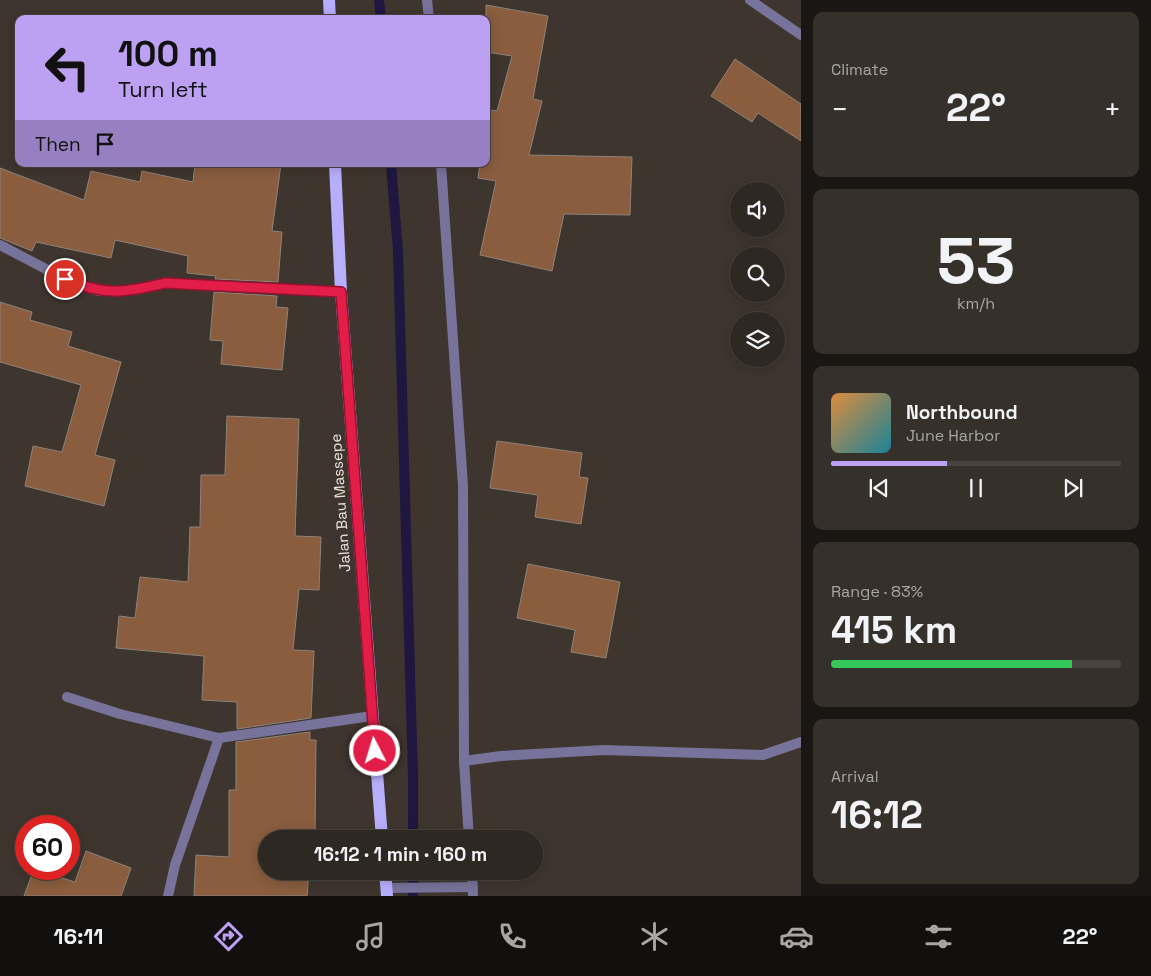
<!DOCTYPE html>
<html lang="en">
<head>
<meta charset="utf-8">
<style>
	:root { --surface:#2e2822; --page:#36302a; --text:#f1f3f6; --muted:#a7a6a5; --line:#494440; --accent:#bca0f2 }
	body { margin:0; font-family:"Space Grotesk",sans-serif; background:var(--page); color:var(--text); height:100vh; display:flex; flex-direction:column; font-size:19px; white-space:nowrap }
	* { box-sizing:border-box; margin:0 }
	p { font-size:16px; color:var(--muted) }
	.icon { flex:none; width:28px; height:28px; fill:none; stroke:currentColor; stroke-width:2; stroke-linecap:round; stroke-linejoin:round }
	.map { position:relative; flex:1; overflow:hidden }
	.drawer { display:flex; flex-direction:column; gap:12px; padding:12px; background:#191613; width:350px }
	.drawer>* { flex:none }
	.banner { position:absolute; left:15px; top:15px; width:475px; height:152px; border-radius:10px; box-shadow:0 2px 12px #0003,0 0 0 1px var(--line); background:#bca0f2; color:#111; overflow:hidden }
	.buttons { position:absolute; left:730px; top:182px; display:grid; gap:10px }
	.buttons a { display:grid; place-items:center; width:55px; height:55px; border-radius:50%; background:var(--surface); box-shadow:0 2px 12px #0003,0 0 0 1px var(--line); font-size:25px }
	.speed { position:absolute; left:15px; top:815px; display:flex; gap:10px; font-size:25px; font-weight:700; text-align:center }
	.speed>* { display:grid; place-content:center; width:65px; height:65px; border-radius:50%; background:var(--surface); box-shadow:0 2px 12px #0003,0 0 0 1px var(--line); line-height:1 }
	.speed .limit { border:8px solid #d22; background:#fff; color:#111 }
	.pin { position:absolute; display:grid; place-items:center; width:42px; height:42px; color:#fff; margin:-21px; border:2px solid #fff; border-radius:50%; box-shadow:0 1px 5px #0007 }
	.me { position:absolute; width:55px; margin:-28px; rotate:355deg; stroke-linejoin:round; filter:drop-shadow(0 0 4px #0008) }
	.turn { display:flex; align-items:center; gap:18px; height:105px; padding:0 20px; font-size:22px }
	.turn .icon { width:65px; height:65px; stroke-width:2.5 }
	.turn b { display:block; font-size:35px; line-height:42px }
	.then { display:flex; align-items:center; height:48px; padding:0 20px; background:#0003; gap:10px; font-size:19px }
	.big { font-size:38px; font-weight:800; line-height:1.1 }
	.drawer .card { flex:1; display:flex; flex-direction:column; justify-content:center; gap:8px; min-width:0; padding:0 18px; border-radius:10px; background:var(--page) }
	.drawer .dial { align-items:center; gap:0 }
	.dial b { font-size:65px; line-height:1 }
	.song { display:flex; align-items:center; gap:15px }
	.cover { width:60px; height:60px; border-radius:8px; background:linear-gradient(135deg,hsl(30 70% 55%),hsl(190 70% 35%)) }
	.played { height:5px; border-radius:2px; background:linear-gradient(90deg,var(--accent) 40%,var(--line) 40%) }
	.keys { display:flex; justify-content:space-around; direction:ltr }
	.heat { display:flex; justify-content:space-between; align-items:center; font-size:28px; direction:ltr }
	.charge { height:8px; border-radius:4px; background:linear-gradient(90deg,#34c759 83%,var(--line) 0) }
	.trip { position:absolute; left:258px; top:830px; width:285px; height:50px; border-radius:25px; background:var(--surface); box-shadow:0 2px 12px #0003,0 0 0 1px var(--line); font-weight:800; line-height:50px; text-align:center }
	.dock { display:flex; height:80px; justify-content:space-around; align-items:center; background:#12100e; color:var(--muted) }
	.dock .icon { width:35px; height:35px }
	.dock .current { color:var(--accent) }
	.dock b { font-size:22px; color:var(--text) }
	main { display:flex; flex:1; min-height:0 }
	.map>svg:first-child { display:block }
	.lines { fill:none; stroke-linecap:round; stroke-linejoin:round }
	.stream { stroke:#1f173f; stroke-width:10 }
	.building { fill:#895d3e; stroke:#8e837b }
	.minor { stroke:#77739b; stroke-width:10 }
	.primary { stroke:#b8aefe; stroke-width:12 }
	.route-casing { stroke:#92132f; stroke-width:12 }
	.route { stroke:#e11d48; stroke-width:9 }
	.labels { text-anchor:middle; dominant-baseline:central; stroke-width:4; stroke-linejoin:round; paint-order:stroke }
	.street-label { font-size:15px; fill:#ebe5e0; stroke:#3e352e }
</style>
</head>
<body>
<main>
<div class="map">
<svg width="801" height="896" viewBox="0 0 801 896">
	<rect width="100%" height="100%" fill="#3e352e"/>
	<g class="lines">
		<!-- stream -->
		<g class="stream">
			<path d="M 379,0 L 381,19"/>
			<path d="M 391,164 L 398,251 L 413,777 L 413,839"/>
			<path d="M 413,896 L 413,871"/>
		</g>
	</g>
	<!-- building -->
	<g class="building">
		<path d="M 486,5 L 548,16 L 533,99 L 542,101 L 529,155 L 632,157 L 630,215 L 564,214 L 552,271 L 480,255 L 496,181 L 478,178 L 480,164 L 486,164 L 486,127 L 490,110 L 497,111 L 512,56 L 486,52 Z"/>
		<path d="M 735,59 L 801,104 L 801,141 L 758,113 L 752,122 L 711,96 Z"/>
		<path d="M 195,164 L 281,164 L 272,231 L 282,232 L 278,282 L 215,279 L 216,276 L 187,273 L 188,256 L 115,240 L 111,258 L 36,242 L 32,251 L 0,238 L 0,168 L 84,200 L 91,171 L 140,182 L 142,171 L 193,182 Z"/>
		<path d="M 214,292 L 277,296 L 276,307 L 288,308 L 282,370 L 221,364 L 223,341 L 210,340 Z"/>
		<path d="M 0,302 L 32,312 L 30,320 L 72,332 L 68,346 L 121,362 L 95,455 L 115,460 L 104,506 L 25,486 L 33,446 L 62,452 L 81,385 L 0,362 Z"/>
		<path d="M 227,416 L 299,419 L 295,536 L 321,537 L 319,590 L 299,589 L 293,650 L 314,651 L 311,718 L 237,729 L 237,702 L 202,700 L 204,656 L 116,648 L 119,616 L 135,618 L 140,577 L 188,582 L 190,527 L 200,527 L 201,475 L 225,475 Z"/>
		<path d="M 497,441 L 582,453 L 579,477 L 588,478 L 581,524 L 535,517 L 538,495 L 490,488 Z"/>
		<path d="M 528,564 L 620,582 L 606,658 L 571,652 L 575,630 L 517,618 Z"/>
		<path d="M 310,732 L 310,740 L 316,740 L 315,839 L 266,839 L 266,871 L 309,871 L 307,896 L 194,896 L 196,855 L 229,857 L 229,790 L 236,790 L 236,742 Z"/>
		<path d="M 86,851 L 131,868 L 121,896 L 24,896 L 34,869 L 75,882 Z"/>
	</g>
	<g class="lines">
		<!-- minor -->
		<g class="minor">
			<path d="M 427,0 L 429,19"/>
			<path d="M 750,0 L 801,35"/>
			<path d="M 441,164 L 463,486 L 464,761 L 469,839"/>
			<path d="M 0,245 L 65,279 L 99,291 L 137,290 L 165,283 L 341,292"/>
			<path d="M 67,697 L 120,714 L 219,738"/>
			<path d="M 464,761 L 501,756 L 604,750 L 763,755 L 801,742"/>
			<path d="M 472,871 L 473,896"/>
			<path d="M 387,888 L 473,887"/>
			<path d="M 168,896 L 175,865 L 219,738 L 372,716"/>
		</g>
		<!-- primary -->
		<g class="primary">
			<path d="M 329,0 L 330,19"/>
			<path d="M 335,164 L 341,292 L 382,839"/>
			<path d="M 385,871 L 387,896"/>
		</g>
	</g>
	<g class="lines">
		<!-- route casing -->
		<g class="route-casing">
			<path id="route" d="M 65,279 C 103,296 125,293 165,283 L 341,292 L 375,751"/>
		</g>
		<!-- route -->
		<use href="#route" class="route"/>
	</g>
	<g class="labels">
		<!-- street labels -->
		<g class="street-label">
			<text transform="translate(340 503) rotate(-94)">Jalan Bau Massepe</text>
		</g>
	</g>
</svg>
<div class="buttons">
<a><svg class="icon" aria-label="sound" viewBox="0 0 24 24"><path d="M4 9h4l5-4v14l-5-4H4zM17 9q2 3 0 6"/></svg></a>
<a><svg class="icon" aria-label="search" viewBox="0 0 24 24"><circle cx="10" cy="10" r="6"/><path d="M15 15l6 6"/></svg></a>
<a><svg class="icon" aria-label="layers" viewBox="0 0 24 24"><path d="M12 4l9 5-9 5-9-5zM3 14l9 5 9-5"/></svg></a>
</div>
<div class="speed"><div class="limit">60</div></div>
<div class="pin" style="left:65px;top:279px;background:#d93025"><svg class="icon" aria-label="arrive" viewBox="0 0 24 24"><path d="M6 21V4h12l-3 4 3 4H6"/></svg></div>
<svg class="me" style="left:375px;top:751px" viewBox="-20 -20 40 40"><circle r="17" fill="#e11d48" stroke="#fff" stroke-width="3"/><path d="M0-11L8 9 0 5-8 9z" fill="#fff"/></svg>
<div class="trip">16:12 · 1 min · 160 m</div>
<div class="banner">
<div class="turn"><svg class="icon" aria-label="left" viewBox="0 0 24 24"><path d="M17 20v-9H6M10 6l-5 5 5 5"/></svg><div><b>100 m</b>Turn left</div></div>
<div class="then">Then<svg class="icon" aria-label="arrive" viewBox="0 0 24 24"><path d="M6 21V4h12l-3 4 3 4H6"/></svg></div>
</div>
</div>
<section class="drawer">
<div class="card"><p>Climate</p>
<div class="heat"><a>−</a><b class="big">22°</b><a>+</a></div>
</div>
<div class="card dial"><b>53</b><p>km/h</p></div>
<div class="card">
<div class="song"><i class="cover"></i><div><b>Northbound</b><p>June Harbor</p></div></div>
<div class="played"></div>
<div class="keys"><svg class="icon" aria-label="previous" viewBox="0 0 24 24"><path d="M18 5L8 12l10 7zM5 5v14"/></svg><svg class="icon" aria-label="pause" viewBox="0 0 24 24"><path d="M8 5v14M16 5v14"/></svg><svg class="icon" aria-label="next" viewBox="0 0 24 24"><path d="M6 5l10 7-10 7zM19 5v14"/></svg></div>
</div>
<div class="card"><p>Range · 83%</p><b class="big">415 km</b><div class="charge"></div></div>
<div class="card"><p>Arrival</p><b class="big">16:12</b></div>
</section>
</main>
<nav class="dock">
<b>16:11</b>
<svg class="icon current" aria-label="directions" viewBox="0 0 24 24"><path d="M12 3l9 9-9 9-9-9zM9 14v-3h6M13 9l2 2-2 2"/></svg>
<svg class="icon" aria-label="music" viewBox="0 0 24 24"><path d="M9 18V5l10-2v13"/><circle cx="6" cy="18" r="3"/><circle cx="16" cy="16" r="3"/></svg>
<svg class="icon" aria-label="phone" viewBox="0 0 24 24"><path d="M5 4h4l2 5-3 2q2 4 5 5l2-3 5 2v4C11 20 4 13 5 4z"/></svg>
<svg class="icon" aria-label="climate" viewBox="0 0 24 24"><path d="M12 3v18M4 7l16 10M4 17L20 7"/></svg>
<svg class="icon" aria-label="car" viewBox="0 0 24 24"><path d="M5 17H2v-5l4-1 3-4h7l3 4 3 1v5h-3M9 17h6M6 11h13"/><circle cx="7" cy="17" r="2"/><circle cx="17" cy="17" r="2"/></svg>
<svg class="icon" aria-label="filters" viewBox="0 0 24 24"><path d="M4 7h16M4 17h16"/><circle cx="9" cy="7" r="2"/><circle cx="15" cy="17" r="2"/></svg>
<b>22°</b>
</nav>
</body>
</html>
